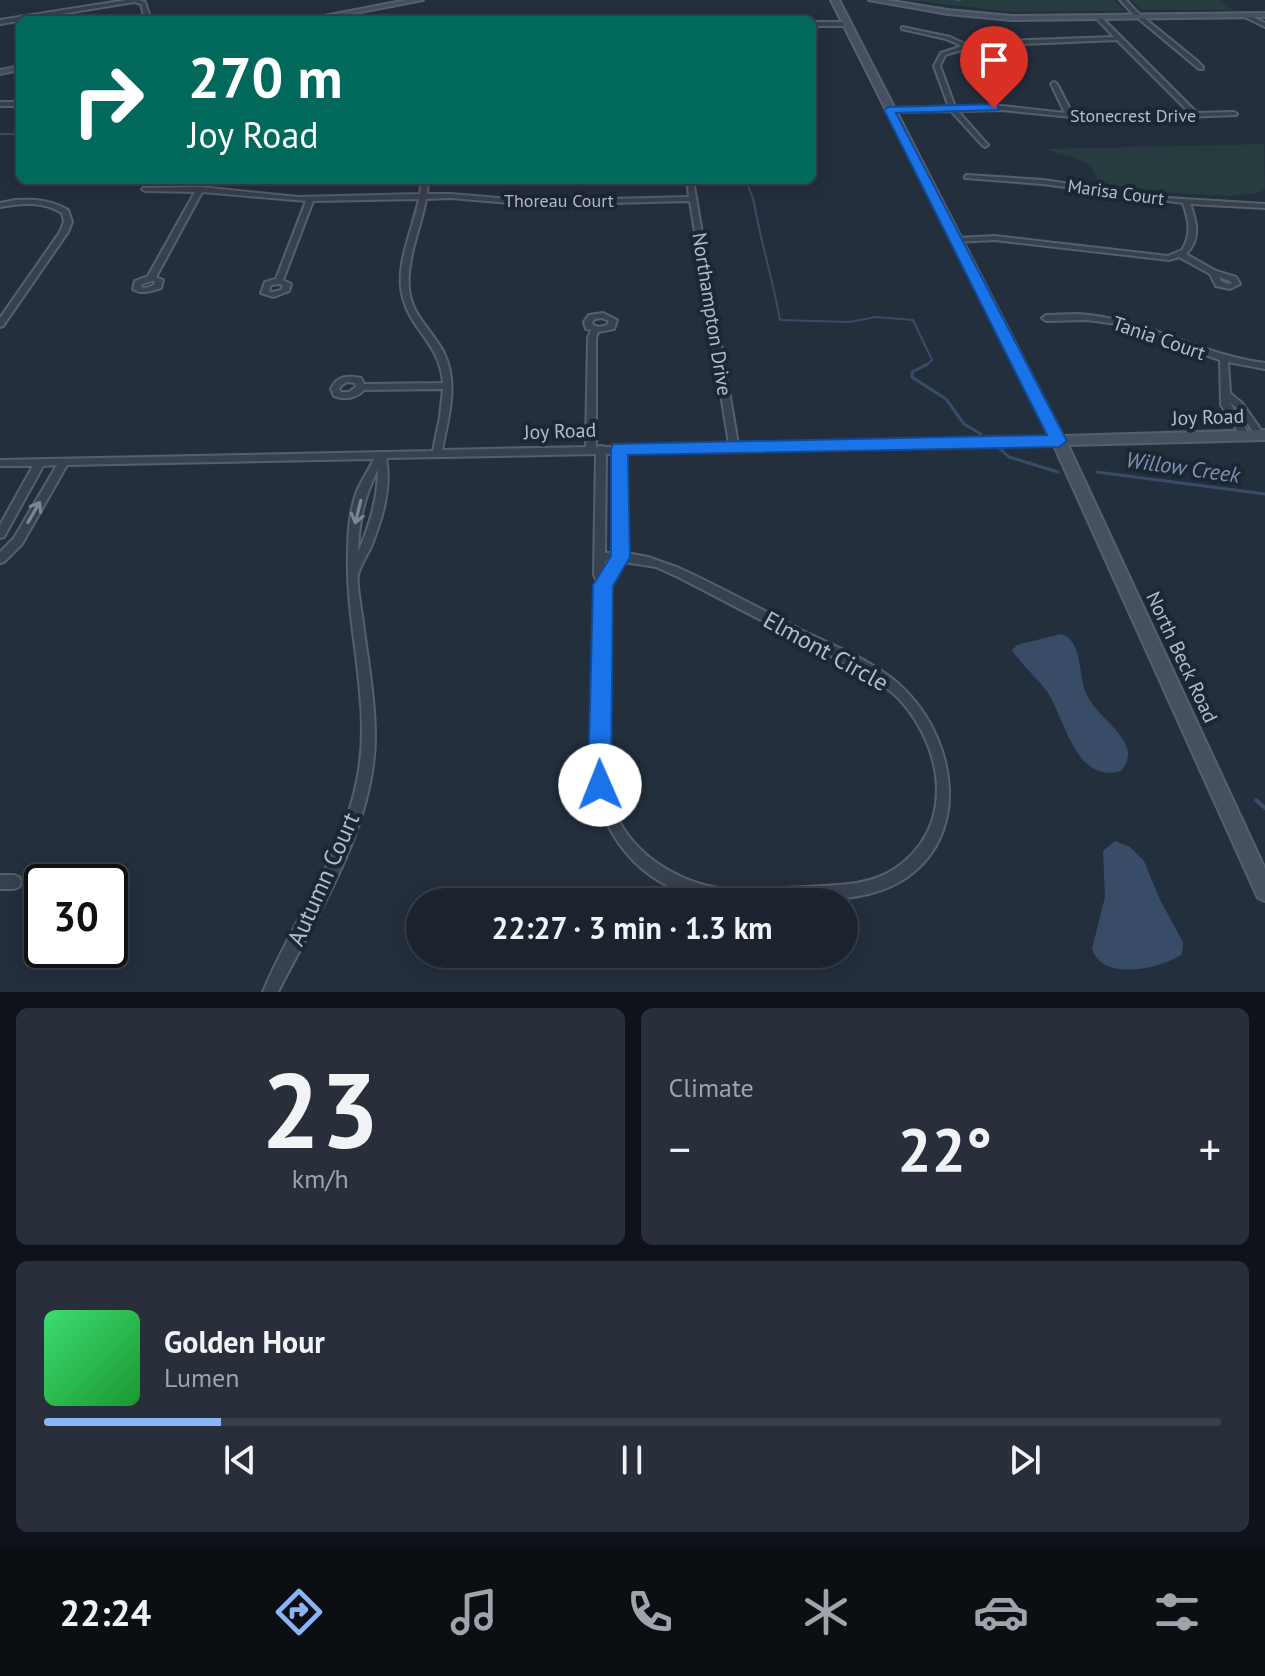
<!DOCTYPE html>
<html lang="en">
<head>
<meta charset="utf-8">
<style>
	:root { --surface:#1b232e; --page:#282f3a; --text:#f1f3f6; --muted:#a0a4aa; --line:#39404a; --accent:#8ab4f8 }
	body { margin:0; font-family:"PT Sans",sans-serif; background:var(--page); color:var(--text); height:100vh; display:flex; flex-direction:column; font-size:30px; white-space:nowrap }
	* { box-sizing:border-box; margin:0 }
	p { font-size:26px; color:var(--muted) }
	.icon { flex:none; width:44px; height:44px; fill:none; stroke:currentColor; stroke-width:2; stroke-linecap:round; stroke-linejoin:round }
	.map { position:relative; height:992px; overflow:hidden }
	.panel { display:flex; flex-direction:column; gap:16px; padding:16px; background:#0f1319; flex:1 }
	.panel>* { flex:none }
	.banner { position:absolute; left:16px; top:16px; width:800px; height:168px; border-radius:12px; box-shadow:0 4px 20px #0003,0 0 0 2px var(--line); background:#00695c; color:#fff; overflow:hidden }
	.speed { position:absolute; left:24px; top:864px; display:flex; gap:16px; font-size:40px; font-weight:700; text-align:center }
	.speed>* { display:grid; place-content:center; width:104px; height:104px; border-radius:50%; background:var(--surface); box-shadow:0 4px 20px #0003,0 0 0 2px var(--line); line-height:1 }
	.speed .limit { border:4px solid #111; border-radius:12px; background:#fff; color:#111 }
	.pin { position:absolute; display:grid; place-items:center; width:68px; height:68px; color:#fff; margin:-82px -34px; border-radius:50% 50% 50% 0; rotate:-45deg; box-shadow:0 0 8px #0007 }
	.pin .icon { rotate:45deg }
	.me { position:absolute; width:88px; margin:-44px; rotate:359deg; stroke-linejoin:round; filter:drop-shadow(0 0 6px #0008) }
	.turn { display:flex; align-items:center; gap:28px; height:168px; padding:0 40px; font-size:36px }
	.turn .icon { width:104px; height:104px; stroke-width:2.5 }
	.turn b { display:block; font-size:56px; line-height:68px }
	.big { font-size:60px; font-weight:600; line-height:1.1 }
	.panel .tile { flex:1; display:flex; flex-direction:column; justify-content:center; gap:12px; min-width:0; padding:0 28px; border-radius:12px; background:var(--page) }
	.panel .dial { align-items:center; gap:0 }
	.dial b { font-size:104px; line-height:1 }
	.song { display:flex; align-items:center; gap:24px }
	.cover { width:96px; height:96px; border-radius:12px; background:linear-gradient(135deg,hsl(140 70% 55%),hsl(130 70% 35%)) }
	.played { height:8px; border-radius:4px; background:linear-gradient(90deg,var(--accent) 15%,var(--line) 15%) }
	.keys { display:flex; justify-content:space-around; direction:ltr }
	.heat { display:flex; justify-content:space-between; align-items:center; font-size:44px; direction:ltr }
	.panel .tiles { flex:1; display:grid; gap:16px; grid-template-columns:1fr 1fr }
	.tile:last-child { grid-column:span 2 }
	.trip { position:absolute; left:406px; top:888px; width:452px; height:80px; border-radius:40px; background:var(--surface); box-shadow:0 4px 20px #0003,0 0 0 2px var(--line); font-weight:600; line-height:80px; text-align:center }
	.tabs { display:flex; height:128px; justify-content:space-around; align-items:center; background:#0b0e12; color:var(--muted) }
	.tabs .icon { width:56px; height:56px }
	.tabs .on { color:var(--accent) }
	.tabs b { font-size:36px; color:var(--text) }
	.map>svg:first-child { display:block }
	.green { fill:#263c3f }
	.water { fill:#394c67 }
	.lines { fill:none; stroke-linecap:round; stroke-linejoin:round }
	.stream-far2 { stroke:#394c67; stroke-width:2 }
	.stream-far1 { stroke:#394c67; stroke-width:3 }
	.stream { stroke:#394c67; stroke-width:4 }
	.street-casing { stroke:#565f6c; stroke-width:4 }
	.secondary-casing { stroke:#565f6c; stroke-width:4 }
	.street { fill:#38414e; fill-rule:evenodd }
	.secondary { fill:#465061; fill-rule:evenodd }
	.oneway { stroke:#7c8592 }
	.route { fill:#1a73e8; stroke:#114b97; stroke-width:2 }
	.labels { text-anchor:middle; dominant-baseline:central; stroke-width:8; stroke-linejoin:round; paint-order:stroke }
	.far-street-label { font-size:18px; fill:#b4bcc9; stroke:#1d2633 }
	.street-label { font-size:20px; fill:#b4bcc9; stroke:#1d2633 }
	.water-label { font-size:22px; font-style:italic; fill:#7c92b1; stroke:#1d2633 }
	.near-street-label { font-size:24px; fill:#b4bcc9; stroke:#1d2633 }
</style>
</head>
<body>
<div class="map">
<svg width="1265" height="992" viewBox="0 0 1265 992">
	<rect width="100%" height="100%" fill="#242f3e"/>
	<!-- green -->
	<g class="green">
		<path d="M 907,0 L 1113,0 L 1126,11 L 1014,12 Z"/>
		<path d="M 1130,0 L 1220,0 L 1232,10 L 1143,10 Z"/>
		<path d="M 1264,144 L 1265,189 C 1245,205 1127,188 1099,182 C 1087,151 1070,162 1046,149 Z"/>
	</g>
	<!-- water -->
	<g class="water">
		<path d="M 1061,634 C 1083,640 1078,675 1086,693 C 1094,713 1122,730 1127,748 C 1130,757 1126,764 1121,771 C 1076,784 1066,722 1048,693 C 1038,678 1022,666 1012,650 L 1017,645 Z"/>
		<path d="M 1115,841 L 1130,847 L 1144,861 L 1160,900 L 1183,942 L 1182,954 C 1161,969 1103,982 1092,949 L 1105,897 L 1103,851 Z"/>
	</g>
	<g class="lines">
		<!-- stream-far2 -->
		<g class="stream-far2">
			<path d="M 955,0 L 960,0"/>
			<path d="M 0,134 L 20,134"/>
			<path d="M 145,180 L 184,183"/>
			<path d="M 747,180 C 748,189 753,195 754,203 C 761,243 773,280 780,320 L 849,322 L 876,317 L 913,320 L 932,360 L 926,366"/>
			<path d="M 201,183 L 233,185"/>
		</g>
		<!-- stream-far1 -->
		<g class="stream-far1">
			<path d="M 928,364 L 912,372 L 912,377 L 946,399 L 964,424 L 981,434"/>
			<path d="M 999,448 L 1009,457 L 1058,472"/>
			<path d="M 1097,472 L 1265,494"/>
		</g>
		<!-- stream -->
		<path class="stream" d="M 1256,800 L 1265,808"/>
		<!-- street casing -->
		<g class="street-casing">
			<g id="street">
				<path d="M 127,0 L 140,0 L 145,2 L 151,20 L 145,20 L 141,4 L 134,2 L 0,24 L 0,20 Z"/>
				<path d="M 1120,0 L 1126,0 L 1137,12 L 1196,60 L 1203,67 L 1203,69 L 1199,69 L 1133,14 Z"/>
				<path d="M 1247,14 L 1265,23 L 1265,27 L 1245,17 L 1244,16 Z"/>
				<path d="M 1097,17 L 1101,17 L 1197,113 L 1234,112 L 1237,114 L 1236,115 L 1101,120 L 1002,110 L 958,111 L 987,144 L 988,145 L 985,147 L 983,146 L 951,111 L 889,112 L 886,110 L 889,108 L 949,107 L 934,66 L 941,53 L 962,46 L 946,39 L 902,29 L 902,27 L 950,37 L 967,45 L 975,42 L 1114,37 L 1097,19 ZM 1117,40 L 1190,113 L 1101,116 L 1072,113 L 1057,84 L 1054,82 L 1051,84 L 1065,113 L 1002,106 L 955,107 L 940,66 L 945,55 L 975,46 Z"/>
				<path d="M 812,22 L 845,22 L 848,24 L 845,26 L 812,26 Z"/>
				<rect x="0" y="102" width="20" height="4"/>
				<path d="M 967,175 L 1043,180 L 1167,198 L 1265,204 L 1265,208 L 1190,204 C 1197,222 1201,239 1186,254 L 1216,271 L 1236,277 L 1240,284 L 1230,289 L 1216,286 L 1210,274 L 1179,257 L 1169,260 L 995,240 L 955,242 L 955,238 L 958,238 L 995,236 L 1168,256 L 1182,250 C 1192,234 1189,220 1183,203 L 1043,184 L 965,178 L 965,176 ZM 1219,277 L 1230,281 L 1232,283 L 1229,284 L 1222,282 Z"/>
				<path d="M 422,180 L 428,180 L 427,194 L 451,194 L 532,201 L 689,197 L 687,180 L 693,180 L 738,444 L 1062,439 L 1064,441 L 1062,443 L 1059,444 L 624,453 L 626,553 L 648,557 L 679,568 C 721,587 762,610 803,631 C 838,648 880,663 907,692 C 957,744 971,839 901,881 C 871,899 835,899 801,901 C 776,902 740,905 716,901 C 647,890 605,845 593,778 L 598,585 L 594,574 L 596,454 L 386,458 C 392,489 382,519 371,547 C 367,555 360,566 358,575 C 356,583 362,613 363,623 C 368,661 375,700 375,738 C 374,827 317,915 278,992 L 263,992 C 292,921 342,858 357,781 C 373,705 345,628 348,551 C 348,531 350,510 357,491 C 362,480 369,469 374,459 L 67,465 L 22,544 L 4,562 L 0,563 L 0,552 L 14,538 L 57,465 L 43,466 L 4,537 L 0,538 L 0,525 L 33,466 L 0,466 L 0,460 L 433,451 L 440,417 L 443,389 L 364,390 C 355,399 345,400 334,396 L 331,389 C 337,376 347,375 361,378 L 364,384 L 443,383 C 440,343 412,332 403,298 C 394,266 413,230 419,199 L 313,201 L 283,280 L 291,284 L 289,291 L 274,297 L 261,293 L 265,282 L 276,279 L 306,201 L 202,192 L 156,277 L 163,280 L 161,288 C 151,291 142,295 133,289 L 135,281 L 148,276 L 195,192 L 145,191 L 142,189 L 143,188 L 200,187 L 298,197 L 420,194 ZM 451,198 L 532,205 L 690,201 L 729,444 L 605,447 L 601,446 L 596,447 L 596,338 L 598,332 L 614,329 L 617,320 L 603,313 L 589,315 L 584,322 L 586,329 L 591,330 L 588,338 L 586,447 L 442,450 C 448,419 459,384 444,353 C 433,331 411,315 409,289 C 406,259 421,228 426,199 ZM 152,281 L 155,281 L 154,285 L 146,288 L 141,287 L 142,284 ZM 279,284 L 283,285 L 281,290 L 273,292 L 269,292 L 271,285 ZM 602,318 L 609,321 L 607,325 L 599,327 L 593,325 L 592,322 L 595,319 ZM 347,382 L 355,383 L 356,387 L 349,392 L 341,392 L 339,389 L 342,385 ZM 606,454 L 614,454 L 616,553 L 605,553 ZM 378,469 C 378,499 370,525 358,552 C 359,520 364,498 378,469 ZM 605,561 L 613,561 L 604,574 ZM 624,562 L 656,567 L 680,578 L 861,672 C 875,680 889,688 900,700 C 945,750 956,829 893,870 C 868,886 833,885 805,887 C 778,888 752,891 726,889 C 680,884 634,856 615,813 C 610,802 608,790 605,778 L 608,586 Z"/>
				<path d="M 16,200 C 35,199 52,200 68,210 L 72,222 L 68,232 L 3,326 L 0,327 L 0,318 L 60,232 L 64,222 L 62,213 C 43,201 21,203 0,207 L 0,203 Z"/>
				<path d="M 1077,314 C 1143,317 1200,355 1265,363 L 1265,369 L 1228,362 L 1230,393 L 1242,403 L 1263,433 L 1265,435 L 1263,437 L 1257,437 L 1236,407 L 1230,403 L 1250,436 L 1248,438 L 1242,438 L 1221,405 L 1220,360 L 1117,324 L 1087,320 L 1046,321 L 1042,318 L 1046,315 Z"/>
				<path d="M 0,875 L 14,875 L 19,877 L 21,882 L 19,887 L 14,889 L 0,889 Z"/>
			</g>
		</g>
		<!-- secondary casing -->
		<g class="secondary-casing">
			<g id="secondary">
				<path d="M 407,0 L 423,0 L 319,20 L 303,20 Z"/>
				<path d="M 831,0 L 839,0 L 1063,436 L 1265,430 L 1265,440 L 1068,445 L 1265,869 L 1265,901 L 1258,898 L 1052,441 Z"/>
				<path d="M 869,0 L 886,0 L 948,10 L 1012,16 L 1265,13 L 1265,17 L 1012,20 L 948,14 Z"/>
				<path d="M 20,66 L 20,70 L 0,74 L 0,70 Z"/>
			</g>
		</g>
		<!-- street -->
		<use href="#street" class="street"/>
		<!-- secondary -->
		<use href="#secondary" class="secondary"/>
	</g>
	<!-- one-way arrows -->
	<defs><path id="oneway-shaft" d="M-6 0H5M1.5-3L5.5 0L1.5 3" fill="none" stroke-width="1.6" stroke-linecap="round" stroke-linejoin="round" transform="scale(2)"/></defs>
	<g class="oneway">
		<use href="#oneway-shaft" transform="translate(34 512) rotate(-60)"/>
		<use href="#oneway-shaft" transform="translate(358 512) rotate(104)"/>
	</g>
	<!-- route -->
	<path class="route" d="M 994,104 L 998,105 L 998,110 L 896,113 L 1067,441 L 1059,447 L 628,455 L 630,557 L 613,586 L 611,785 L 608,793 L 600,796 L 591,793 L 588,785 L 593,585 L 611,556 L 611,449 L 613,444 L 1047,435 L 884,110 L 889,107 Z"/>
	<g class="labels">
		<!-- far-street labels -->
		<g class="far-street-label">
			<text x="1133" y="115">Stonecrest Drive</text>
			<text transform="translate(1116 192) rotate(8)">Marisa Court</text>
			<text x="559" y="200">Thoreau Court</text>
		</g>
		<!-- street labels -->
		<g class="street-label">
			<text transform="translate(712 314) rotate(81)">Northampton Drive</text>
			<text transform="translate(1159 338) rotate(19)">Tania Court</text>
			<text transform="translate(1208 417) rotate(-2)">Joy Road</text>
			<text transform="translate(560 431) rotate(-2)">Joy Road</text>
			<text transform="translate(1182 657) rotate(65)">North Beck Road</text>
		</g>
		<!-- water labels -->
		<g class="water-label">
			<text transform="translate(1183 467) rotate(8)">Willow Creek</text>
		</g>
		<!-- near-street labels -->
		<g class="near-street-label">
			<text transform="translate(826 651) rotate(29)">Elmont Circle</text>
			<text transform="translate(323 879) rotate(-66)">Autumn Court</text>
		</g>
	</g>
</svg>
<div class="speed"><div class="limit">30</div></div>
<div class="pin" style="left:994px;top:108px;background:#d93025"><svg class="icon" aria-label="arrive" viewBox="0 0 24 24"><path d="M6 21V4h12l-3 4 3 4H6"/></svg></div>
<svg class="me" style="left:600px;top:785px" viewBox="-20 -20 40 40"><circle r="19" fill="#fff"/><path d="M0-13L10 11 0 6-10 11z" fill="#1a73e8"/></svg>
<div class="trip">22:27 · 3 min · 1.3 km</div>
<div class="banner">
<div class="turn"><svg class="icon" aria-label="right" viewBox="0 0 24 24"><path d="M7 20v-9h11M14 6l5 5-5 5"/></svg><div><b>270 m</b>Joy Road</div></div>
</div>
</div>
<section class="panel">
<div class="tiles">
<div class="tile dial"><b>23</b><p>km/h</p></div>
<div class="tile"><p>Climate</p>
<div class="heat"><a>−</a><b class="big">22°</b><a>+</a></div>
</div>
<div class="tile">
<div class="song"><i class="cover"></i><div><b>Golden Hour</b><p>Lumen</p></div></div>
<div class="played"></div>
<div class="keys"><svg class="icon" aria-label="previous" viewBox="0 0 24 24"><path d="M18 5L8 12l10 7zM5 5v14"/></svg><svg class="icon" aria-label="pause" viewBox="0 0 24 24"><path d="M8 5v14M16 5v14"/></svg><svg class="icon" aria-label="next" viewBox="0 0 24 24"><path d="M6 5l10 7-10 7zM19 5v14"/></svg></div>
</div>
</div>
</section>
<nav class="tabs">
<b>22:24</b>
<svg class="icon on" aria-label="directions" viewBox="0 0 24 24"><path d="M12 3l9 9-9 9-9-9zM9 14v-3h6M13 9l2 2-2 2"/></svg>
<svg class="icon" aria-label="music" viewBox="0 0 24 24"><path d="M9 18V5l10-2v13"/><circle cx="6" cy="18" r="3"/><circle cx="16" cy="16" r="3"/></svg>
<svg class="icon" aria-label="phone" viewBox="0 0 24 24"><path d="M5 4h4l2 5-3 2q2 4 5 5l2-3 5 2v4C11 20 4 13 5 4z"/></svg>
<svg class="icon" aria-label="climate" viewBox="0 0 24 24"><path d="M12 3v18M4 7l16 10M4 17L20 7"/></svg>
<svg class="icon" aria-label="car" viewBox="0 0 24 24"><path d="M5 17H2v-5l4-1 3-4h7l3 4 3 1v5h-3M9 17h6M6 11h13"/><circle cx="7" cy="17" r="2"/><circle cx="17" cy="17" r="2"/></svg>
<svg class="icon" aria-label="filters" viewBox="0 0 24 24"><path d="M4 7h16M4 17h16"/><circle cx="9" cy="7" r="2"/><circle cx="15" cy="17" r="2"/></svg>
</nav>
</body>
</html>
